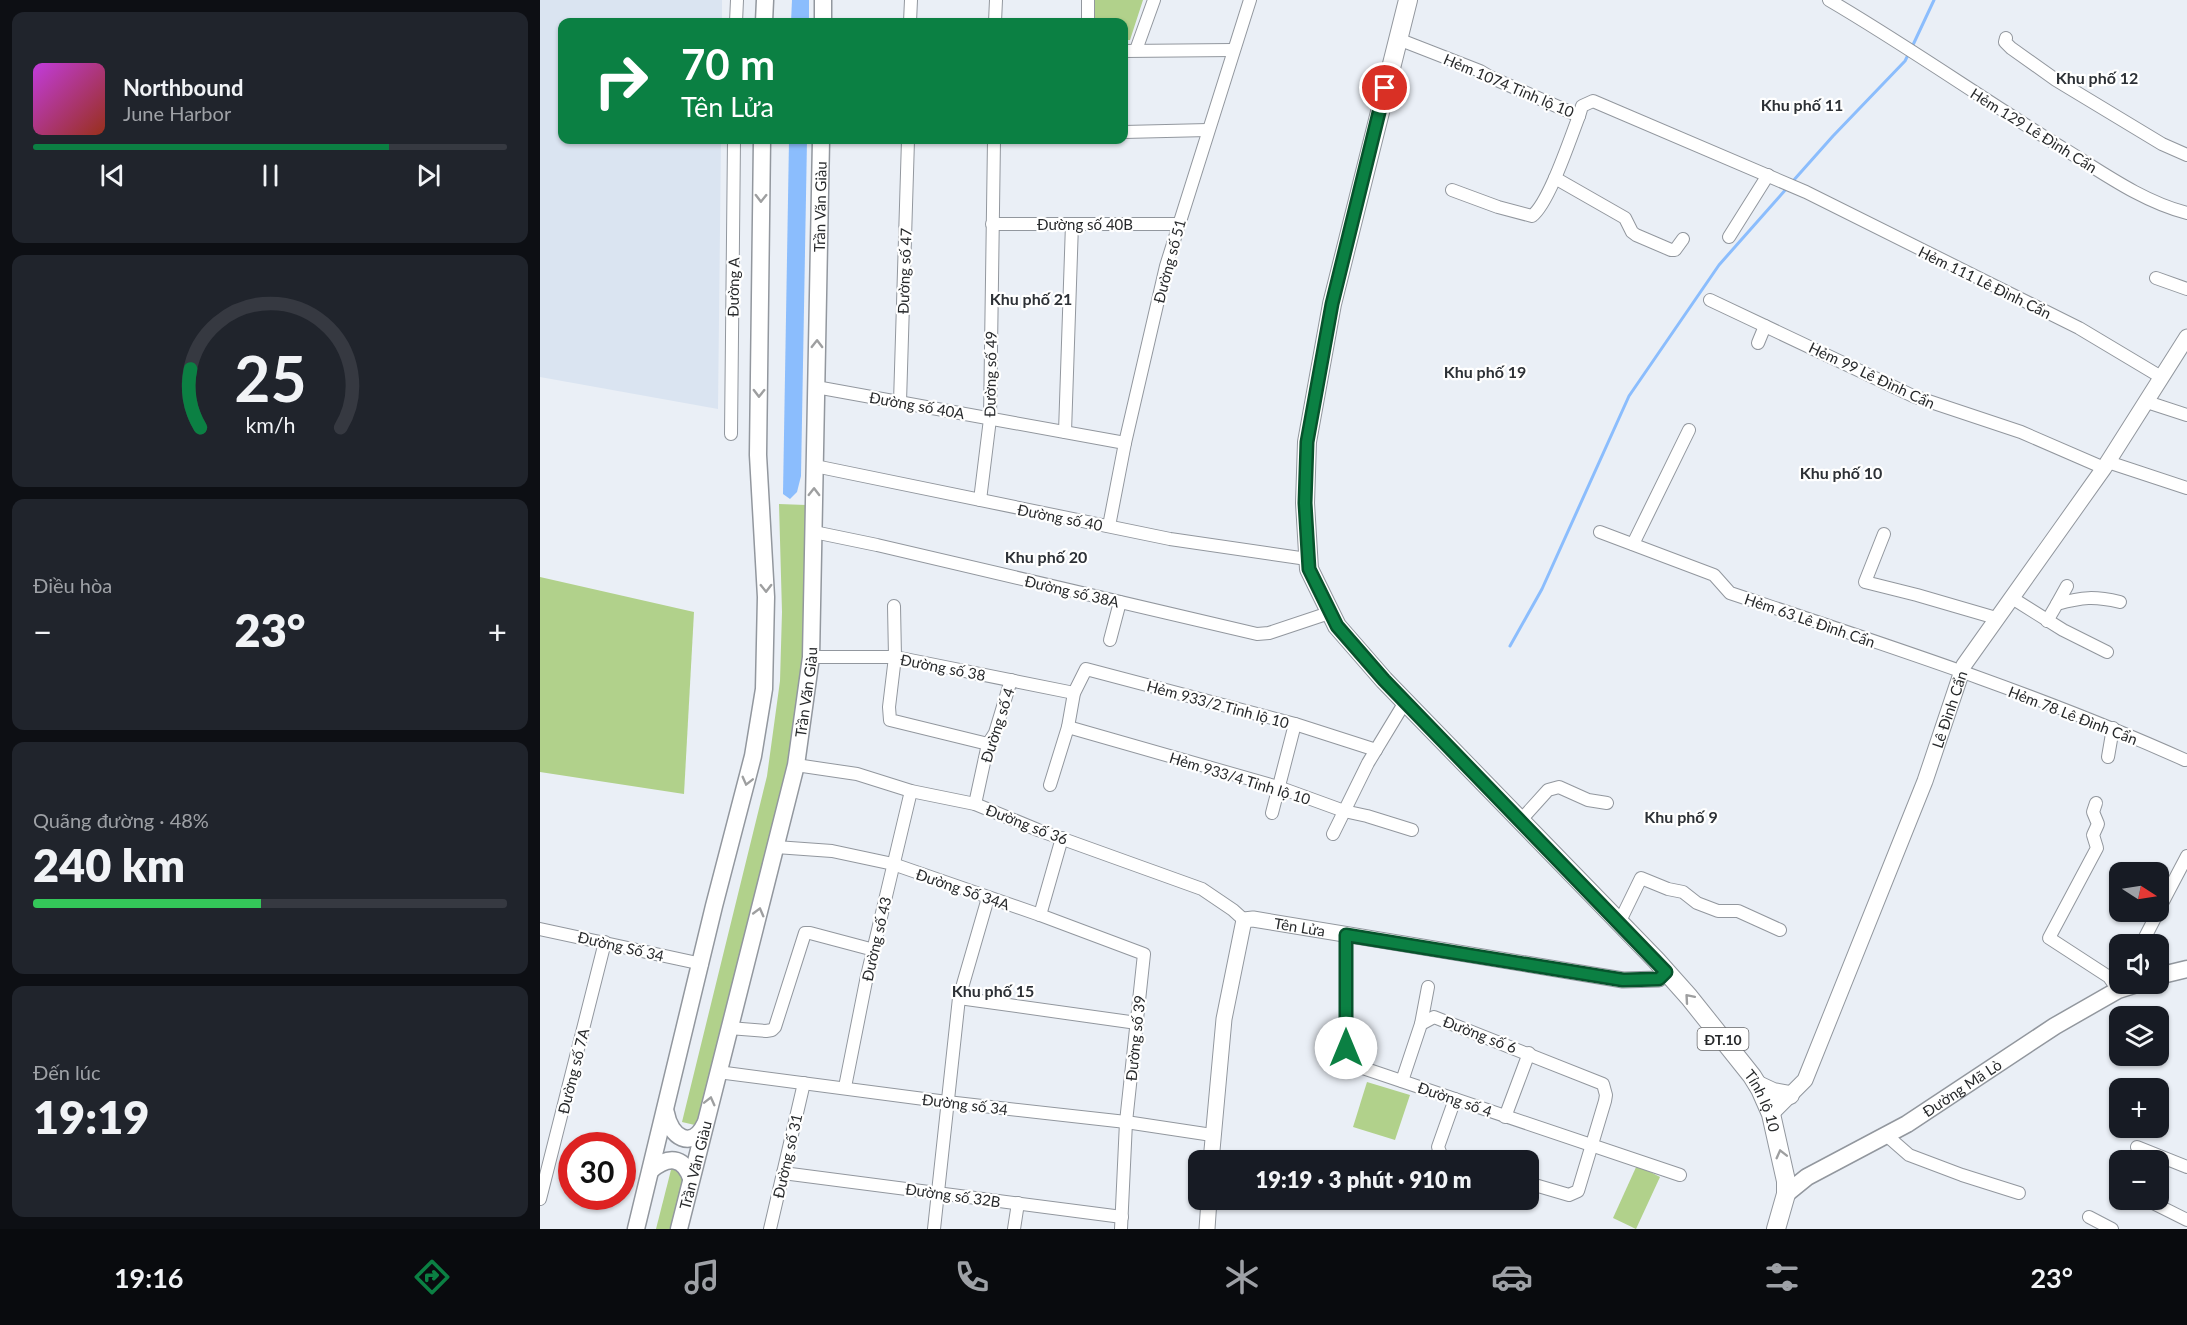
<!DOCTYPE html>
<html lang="vi">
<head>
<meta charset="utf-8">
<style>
	:root { --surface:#171b24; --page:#20242c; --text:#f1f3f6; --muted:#9ea1a6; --line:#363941; --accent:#0b8043 }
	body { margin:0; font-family:Lato,sans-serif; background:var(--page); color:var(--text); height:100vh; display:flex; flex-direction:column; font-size:22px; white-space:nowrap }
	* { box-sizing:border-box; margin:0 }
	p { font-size:20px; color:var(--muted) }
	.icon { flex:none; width:33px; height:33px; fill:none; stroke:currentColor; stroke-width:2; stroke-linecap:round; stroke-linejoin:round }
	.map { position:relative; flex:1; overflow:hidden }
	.drawer { display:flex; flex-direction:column; gap:12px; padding:12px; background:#0d0f14; width:540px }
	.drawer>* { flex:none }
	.banner { position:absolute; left:18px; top:18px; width:570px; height:126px; border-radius:12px; box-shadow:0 2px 4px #0004; background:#0b8043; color:#fff; overflow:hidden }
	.needle { width:39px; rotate:102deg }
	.buttons { position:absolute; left:1569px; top:862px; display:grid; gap:12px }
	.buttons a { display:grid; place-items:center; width:60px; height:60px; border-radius:12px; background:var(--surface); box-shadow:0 2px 4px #0004; font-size:30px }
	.speed { position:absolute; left:18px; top:1132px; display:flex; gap:12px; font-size:30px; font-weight:700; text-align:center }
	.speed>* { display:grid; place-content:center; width:78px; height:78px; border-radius:50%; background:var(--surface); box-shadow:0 2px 4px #0004; line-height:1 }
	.speed .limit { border:9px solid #d22; background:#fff; color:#111 }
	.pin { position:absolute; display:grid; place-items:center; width:51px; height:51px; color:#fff; margin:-26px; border:3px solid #fff; border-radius:50%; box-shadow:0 2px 6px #0007 }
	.me { position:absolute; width:66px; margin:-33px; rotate:0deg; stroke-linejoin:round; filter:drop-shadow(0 0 4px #0008) }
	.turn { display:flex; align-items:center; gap:21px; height:126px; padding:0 24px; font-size:27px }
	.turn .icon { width:78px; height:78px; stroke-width:2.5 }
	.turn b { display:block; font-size:42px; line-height:51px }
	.big { font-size:45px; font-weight:800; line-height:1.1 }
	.drawer .widget { flex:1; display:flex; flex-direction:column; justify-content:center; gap:9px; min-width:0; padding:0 21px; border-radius:12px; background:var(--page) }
	.drawer .dial { align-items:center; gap:0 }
	.dial svg { height:156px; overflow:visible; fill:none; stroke:var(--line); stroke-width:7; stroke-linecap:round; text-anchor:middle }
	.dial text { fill:var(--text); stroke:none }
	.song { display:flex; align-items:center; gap:18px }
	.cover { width:72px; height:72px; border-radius:9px; background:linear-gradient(135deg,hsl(290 70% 55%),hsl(10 70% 35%)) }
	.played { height:6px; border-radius:3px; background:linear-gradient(90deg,var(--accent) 75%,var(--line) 75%) }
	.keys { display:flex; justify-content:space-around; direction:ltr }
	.heat { display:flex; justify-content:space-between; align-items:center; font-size:33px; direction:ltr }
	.charge { height:9px; border-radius:4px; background:linear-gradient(90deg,#34c759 48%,var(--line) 0) }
	.trip { position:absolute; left:648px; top:1150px; width:351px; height:60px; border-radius:12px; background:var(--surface); box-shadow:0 2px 4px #0004; font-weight:800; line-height:60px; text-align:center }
	.menu { display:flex; height:96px; justify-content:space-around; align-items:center; background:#090b0e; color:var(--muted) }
	.menu .icon { width:42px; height:42px }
	.menu .selected { color:var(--accent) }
	.menu b { font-size:27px; color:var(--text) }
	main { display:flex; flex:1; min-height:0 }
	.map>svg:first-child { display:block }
	.built { fill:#dae4f1 }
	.green { fill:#b1d18b }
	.water { fill:#8bbdfd }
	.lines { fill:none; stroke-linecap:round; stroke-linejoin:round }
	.stream { stroke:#8bbdfd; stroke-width:3 }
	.minor-casing { stroke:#92979e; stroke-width:14 }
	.tertiary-casing { stroke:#92979e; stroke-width:17 }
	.secondary-casing { stroke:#92979e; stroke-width:19 }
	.primary-casing { stroke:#92979e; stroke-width:20 }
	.minor { stroke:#fff; stroke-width:12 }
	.tertiary { stroke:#fff; stroke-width:15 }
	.secondary { stroke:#fff; stroke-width:16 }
	.primary { stroke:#fff; stroke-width:18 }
	.oneway { stroke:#9e9fa0 }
	.route-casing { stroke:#07532c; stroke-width:15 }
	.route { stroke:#0b8043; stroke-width:10 }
	.labels { text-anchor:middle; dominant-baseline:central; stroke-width:4.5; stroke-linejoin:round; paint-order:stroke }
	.shield { fill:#fff; stroke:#68696b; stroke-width:1.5 }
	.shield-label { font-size:14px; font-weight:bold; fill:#27292b }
	.street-label { font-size:15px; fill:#27292b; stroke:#fff }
	.neighbourhood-label { font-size:16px; font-weight:bold; fill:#2d3136; stroke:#fff }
</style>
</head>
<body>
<main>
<section class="drawer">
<div class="widget">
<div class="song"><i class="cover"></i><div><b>Northbound</b><p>June Harbor</p></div></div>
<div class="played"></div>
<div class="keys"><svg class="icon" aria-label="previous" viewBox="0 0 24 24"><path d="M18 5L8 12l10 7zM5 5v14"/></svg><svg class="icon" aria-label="pause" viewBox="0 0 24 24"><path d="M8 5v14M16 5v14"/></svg><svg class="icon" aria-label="next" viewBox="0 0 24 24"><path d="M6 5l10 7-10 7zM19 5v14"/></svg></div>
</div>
<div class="widget dial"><svg viewBox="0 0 100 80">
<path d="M14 69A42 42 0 1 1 86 69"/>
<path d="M14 69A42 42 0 0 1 9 39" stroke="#0b8043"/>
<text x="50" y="56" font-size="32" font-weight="700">25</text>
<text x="50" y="72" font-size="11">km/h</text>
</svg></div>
<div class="widget"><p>Điều hòa</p>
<div class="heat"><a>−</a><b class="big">23°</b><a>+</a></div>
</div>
<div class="widget"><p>Quãng đường · 48%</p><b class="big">240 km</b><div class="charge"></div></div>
<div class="widget"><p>Đến lúc</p><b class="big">19:19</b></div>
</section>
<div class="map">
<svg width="1647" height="1229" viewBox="0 0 1647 1229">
	<rect width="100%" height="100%" fill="#eaeff6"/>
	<!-- built -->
	<path class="built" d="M 0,0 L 182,0 L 182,22 L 22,22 L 22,140 L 181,140 L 178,409 L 0,377 Z"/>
	<!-- green -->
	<g class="green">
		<path d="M 555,0 L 603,0 L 590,40 L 584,40 L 584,22 L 554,22 Z"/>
		<path d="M 239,504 L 266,505 L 265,619 L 260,696 L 250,771 L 159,1126 L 142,1122 L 227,776 L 240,681 L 242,612 Z"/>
		<path d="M 0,577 L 154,612 L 144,794 L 0,772 Z"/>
		<path d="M 827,1082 L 870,1095 L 855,1140 L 813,1127 Z"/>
		<path d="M 133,1162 L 149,1165 L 132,1229 L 116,1229 Z"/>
		<path d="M 1097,1165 L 1120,1177 L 1096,1229 L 1073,1218 Z"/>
	</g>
	<!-- water -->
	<g class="water">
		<path d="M 252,0 L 269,0 L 269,22 L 251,22 Z"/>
		<path d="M 249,140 L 267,140 L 261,476 L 257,492 L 250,499 L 243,494 Z"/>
	</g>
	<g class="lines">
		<!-- stream -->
		<g class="stream">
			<path d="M 1372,47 L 1394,0"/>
			<path d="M 1253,181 L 1293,136 L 1365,61 L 1369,53"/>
			<path d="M 970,646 L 1002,589 L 1089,396 L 1179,265 L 1247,188"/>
		</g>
		<!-- minor casing -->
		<g class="minor-casing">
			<g id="minor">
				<path d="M 1289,0 C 1371,48 1448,103 1529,152 C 1566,175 1604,202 1647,213"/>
				<path d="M 196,22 L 197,0"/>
				<path d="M 370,22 L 371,0"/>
				<path d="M 455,22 L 456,0"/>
				<path d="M 548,22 L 548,0"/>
				<path d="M 1466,38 L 1465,42 L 1471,48 L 1516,80 L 1622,144 L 1647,155"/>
				<path d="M 858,39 L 940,71 L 950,77 L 1039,116 L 1042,106 L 1053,101 L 1266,192 L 1539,328 L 1621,377"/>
				<path d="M 596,50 L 614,0"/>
				<path d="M 584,51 L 693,50"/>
				<path d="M 584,132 L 668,130"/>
				<path d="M 1015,178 L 1085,218 L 1092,232 L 1096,235 L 1131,250 L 1135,250 L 1143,239"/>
				<path d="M 912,190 L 958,207 L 992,216 C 1009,203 1030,139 1039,116"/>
				<path d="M 452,224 L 638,224"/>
				<path d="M 1189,237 L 1228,175"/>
				<path d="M 1616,278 L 1647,289"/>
				<path d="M 1170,300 L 1373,396 L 1481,432 L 1564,468"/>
				<path d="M 1218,343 L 1225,326"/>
				<path d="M 276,387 L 585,443"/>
				<path d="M 360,402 L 368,140"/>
				<path d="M 1607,402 L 1647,415"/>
				<path d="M 525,432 L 532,224"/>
				<path d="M 191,434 L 194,140"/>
				<path d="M 1568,462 L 1647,488"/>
				<path d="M 275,466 L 630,539 L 767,559"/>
				<path d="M 440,500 L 450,419 L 454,140"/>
				<path d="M 569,526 L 585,443 L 626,266 L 710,0"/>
				<path d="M 274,532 L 337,545 L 717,634 L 729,633 L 789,613"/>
				<path d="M 1060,532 L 1174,575 L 1190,593 C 1343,644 1498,694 1645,760"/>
				<path d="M 1344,534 L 1325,582 L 1377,595 L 1456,618"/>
				<path d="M 1093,544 L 1149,430"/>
				<path d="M 1472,598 L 1523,630 L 1567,652"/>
				<path d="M 1517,604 L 1527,586"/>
				<path d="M 354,606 L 355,657 L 349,707 L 350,720 L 448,744"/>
				<path d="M 1507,621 L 1517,604 C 1543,597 1554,596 1580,602"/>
				<path d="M 570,640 L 580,602"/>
				<path d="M 271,657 L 355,657 L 534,693"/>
				<path d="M 528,727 L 738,787 L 804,811 L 827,816 L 872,830"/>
				<path d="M 1568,757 L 1573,728"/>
				<path d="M 256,765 L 317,774 L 371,791 L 435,804 L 498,830 L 662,889 L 693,910 L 704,920"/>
				<path d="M 510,785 L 528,727 L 534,693 L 546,669 L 755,724 L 836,750"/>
				<path d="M 1556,803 L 1553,812 L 1558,824 L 1553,835 L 1557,848 L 1509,938 L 1569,977 L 1578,990"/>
				<path d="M 435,804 L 448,744 L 455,733 L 471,680"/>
				<path d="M 732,813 L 755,724"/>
				<path d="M 980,821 L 1008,790 L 1019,787 L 1048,800 L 1067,803"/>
				<path d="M 793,834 L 828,763 L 865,702"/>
				<path d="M 236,847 L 292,851 L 353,864 L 500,915 L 604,954 L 586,1122 L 581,1229"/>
				<path d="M 1618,911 L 1647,856"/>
				<path d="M 500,915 L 522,838"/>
				<path d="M 1079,923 L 1101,878 L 1128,889 L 1143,892 L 1157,903 L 1178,911 L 1198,911 L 1240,930"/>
				<path d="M 0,929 L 162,964"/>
				<path d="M 806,935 L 806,1048 L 812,1062 L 817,1066 L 1140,1175"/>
				<path d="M 1601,945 L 1618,912"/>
				<path d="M 419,998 L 597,1023"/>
				<path d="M 881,1024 L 888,987"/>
				<path d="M 189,1028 L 226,1031 L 232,1030 L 235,1027 L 265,933 L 270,933 L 334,950"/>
				<path d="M 178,1072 L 407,1102 L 586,1122 L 672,1135"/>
				<path d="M 862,1081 L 881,1024 L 894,1017 L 1063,1084 L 1066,1095 L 1065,1101 L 1038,1191 L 1029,1195 L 988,1183"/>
				<path d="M 305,1087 L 327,976 L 371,791"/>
				<path d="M 965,1117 L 989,1053"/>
				<path d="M 1345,1134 L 1369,1155 L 1422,1175 L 1479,1193"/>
				<path d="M 1597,1147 L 1647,1167"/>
				<path d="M 912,1161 L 902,1157 L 898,1147 L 915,1099"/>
				<path d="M 243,1173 L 582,1217"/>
				<path d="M 1576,1184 L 1580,1186"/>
				<path d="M 0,1199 L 65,942"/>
				<path d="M 1607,1200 L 1647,1220"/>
				<path d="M 1549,1217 L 1572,1229"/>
				<path d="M 230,1229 L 264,1083"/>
				<path d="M 394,1229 L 419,998 L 448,898"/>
				<path d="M 474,1229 L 478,1203"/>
			</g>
		</g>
		<!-- tertiary casing -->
		<g class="tertiary-casing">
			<g id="tertiary">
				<path id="s1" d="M 1231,1114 L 1265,1080 L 1385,781 L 1424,665 L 1564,468 L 1647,337"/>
				<path id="s2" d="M 671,1161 L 684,1019 L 704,920 L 713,919 L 1083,980 L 1119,979 L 1126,972"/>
				<path d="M 667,1229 L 669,1200"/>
			</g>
		</g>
		<!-- secondary casing -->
		<g class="secondary-casing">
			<g id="secondary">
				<path d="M 224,22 L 225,0"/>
				<path d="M 283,22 L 283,0"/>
				<path d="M 1618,976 L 1647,969"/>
				<path d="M 126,1113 C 130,1137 152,1151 165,1124"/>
				<path d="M 111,1170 C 128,1156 143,1156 151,1178"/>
				<path id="s3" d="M 1246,1194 L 1267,1177 L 1367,1124 L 1515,1026 L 1578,990 L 1597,984"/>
				<path d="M 96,1229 L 174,906 L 213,756 L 224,689 L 226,597 L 218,455 L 222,140"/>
				<path id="s4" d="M 139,1229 L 256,765 L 271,657 L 281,140"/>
			</g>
		</g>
		<!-- primary casing -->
		<g class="primary-casing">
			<g id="primary">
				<path id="s5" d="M 868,0 L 792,304 L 767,442 L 765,503 L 769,569 L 797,626 L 844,680 L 1116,960 L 1149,997 L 1212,1076 L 1220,1089 L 1231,1114 L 1246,1181 L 1246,1194 L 1236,1229"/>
				<path d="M 1218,1085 L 1233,1092 L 1250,1095"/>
			</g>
		</g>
		<!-- minor -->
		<use href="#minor" class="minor"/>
		<!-- tertiary -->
		<use href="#tertiary" class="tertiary"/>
		<!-- secondary -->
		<use href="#secondary" class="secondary"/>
		<!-- primary -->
		<use href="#primary" class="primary"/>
	</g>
	<!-- one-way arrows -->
	<defs><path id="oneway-chevron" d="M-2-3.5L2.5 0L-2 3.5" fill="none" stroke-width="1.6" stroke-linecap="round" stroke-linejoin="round" transform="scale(1.5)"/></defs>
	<g class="oneway">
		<use href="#oneway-chevron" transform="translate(221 198) rotate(91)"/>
		<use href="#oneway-chevron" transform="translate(277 344) rotate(-89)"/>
		<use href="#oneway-chevron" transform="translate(219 393) rotate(91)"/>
		<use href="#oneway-chevron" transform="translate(274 492) rotate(-89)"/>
		<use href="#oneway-chevron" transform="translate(226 588) rotate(89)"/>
		<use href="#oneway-chevron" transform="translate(207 781) rotate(104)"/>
		<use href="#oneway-chevron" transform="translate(219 912) rotate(-75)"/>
		<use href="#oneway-chevron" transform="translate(1149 998) rotate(-131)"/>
		<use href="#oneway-chevron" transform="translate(170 1101) rotate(-76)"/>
		<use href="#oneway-chevron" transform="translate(1241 1154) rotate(-104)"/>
	</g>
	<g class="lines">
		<!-- route casing -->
		<g class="route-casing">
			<path id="route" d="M 806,1048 L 806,935 L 1083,980 L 1119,979 L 1126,972 L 844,680 L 797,626 L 769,569 L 765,503 L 767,442 L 792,304 L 845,88"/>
		</g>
		<!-- route -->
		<use href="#route" class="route"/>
	</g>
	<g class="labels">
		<!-- shield labels -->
		<rect class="shield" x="1157.5" y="1028" width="51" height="22" rx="4.5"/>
		<g class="shield-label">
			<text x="1183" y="1039">ĐT.10</text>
		</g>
		<!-- street labels -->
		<g class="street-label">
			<text transform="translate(969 85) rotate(23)">Hẻm 1074 Tỉnh lộ 10</text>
			<text transform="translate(1494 130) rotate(32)">Hẻm 129 Lê Đình Cẩn</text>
			<text stroke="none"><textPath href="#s4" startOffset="1038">Trần Văn Giàu</textPath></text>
			<text x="545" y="224">Đường số 40B</text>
			<text transform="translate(629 261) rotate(-75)">Đường số 51</text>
			<text transform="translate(364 271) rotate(-88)">Đường số 47</text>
			<text transform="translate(1445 282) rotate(26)">Hẻm 111 Lê Đình Cẩn</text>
			<text transform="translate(193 287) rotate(-89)">Đường A</text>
			<text transform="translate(450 374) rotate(-89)">Đường số 49</text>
			<text transform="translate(1332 375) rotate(25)">Hẻm 99 Lê Đình Cẩn</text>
			<text transform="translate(377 405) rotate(10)">Đường số 40A</text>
			<text transform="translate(520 517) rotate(11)">Đường số 40</text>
			<text transform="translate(532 591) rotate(13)">Đường số 38A</text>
			<text transform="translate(1270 620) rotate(19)">Hẻm 63 Lê Đình Cẩn</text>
			<text transform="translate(403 667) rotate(11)">Đường số 38</text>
			<text stroke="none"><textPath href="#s4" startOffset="552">Trần Văn Giàu</textPath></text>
			<text transform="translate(678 704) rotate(15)">Hẻm 933/2 Tỉnh lộ 10</text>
			<text stroke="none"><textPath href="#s1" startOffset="446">Lê Đình Cẩn</textPath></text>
			<text transform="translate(1533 715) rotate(21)">Hẻm 78 Lê Đình Cẩn</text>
			<text transform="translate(457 725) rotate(-72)">Đường số 4</text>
			<text transform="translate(700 778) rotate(17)">Hẻm 933/4 Tỉnh lộ 10</text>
			<text transform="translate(487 824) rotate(21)">Đường số 36</text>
			<text transform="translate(423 889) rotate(19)">Đường Số 34A</text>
			<text stroke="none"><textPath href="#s2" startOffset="300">Tên Lửa</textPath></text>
			<text transform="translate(336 939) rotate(-77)">Đường số 43</text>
			<text transform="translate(81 946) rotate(13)">Đường Số 34</text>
			<text transform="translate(940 1034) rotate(21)">Đường số 6</text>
			<text transform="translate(595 1038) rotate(-84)">Đường số 39</text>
			<text transform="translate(33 1071) rotate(-76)">Đường số 7A</text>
			<text stroke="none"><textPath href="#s3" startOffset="206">Đường Mã Lò</textPath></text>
			<text transform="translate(915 1099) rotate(19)">Đường số 4</text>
			<text stroke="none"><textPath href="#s5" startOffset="1284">Tỉnh lộ 10</textPath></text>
			<text transform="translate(425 1104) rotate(7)">Đường số 34</text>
			<text transform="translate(247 1156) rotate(-77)">Đường số 31</text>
			<text stroke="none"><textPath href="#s4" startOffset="66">Trần Văn Giàu</textPath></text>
			<text transform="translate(413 1195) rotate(8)">Đường số 32B</text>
		</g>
		<!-- neighbourhood labels -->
		<g class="neighbourhood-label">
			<text x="1557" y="77">Khu phố 12</text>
			<text x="1262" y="104">Khu phố 11</text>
			<text x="491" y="298">Khu phố 21</text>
			<text x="945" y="371">Khu phố 19</text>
			<text x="1301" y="472">Khu phố 10</text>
			<text x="506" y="556">Khu phố 20</text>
			<text x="1141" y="816">Khu phố 9</text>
			<text x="453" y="990">Khu phố 15</text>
		</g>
	</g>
</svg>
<div class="buttons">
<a><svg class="needle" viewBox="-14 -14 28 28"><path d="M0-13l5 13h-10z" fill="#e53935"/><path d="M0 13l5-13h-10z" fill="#9ea1a6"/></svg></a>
<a><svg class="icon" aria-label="sound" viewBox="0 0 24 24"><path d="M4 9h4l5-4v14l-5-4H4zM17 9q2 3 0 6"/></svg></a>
<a><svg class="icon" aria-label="layers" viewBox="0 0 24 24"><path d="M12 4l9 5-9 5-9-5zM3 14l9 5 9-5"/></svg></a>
<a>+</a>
<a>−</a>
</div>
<div class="speed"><div class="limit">30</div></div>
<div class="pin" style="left:845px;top:88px;background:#d93025"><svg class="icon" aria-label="arrive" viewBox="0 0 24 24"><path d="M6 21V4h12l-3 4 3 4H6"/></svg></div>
<svg class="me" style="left:806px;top:1048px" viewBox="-20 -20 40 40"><circle r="19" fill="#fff"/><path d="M0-13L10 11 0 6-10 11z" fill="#0b8043"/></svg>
<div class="trip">19:19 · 3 phút · 910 m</div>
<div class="banner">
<div class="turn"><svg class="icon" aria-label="right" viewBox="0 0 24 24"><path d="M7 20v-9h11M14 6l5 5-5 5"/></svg><div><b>70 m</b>Tên Lửa</div></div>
</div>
</div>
</main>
<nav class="menu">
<b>19:16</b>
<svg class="icon selected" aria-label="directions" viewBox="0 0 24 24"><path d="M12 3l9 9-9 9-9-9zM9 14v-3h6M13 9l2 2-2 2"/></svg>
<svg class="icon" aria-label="music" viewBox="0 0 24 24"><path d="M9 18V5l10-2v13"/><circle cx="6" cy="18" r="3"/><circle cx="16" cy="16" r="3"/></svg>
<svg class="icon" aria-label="phone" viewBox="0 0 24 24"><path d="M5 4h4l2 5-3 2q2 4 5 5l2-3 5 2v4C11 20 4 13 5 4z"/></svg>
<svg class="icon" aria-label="climate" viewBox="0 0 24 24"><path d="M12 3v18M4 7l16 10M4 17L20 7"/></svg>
<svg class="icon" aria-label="car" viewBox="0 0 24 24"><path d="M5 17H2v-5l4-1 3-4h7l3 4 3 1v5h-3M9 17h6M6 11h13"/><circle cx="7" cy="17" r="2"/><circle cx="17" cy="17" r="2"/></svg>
<svg class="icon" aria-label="filters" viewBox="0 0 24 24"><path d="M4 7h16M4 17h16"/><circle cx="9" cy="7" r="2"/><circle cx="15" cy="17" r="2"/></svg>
<b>23°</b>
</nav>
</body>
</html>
